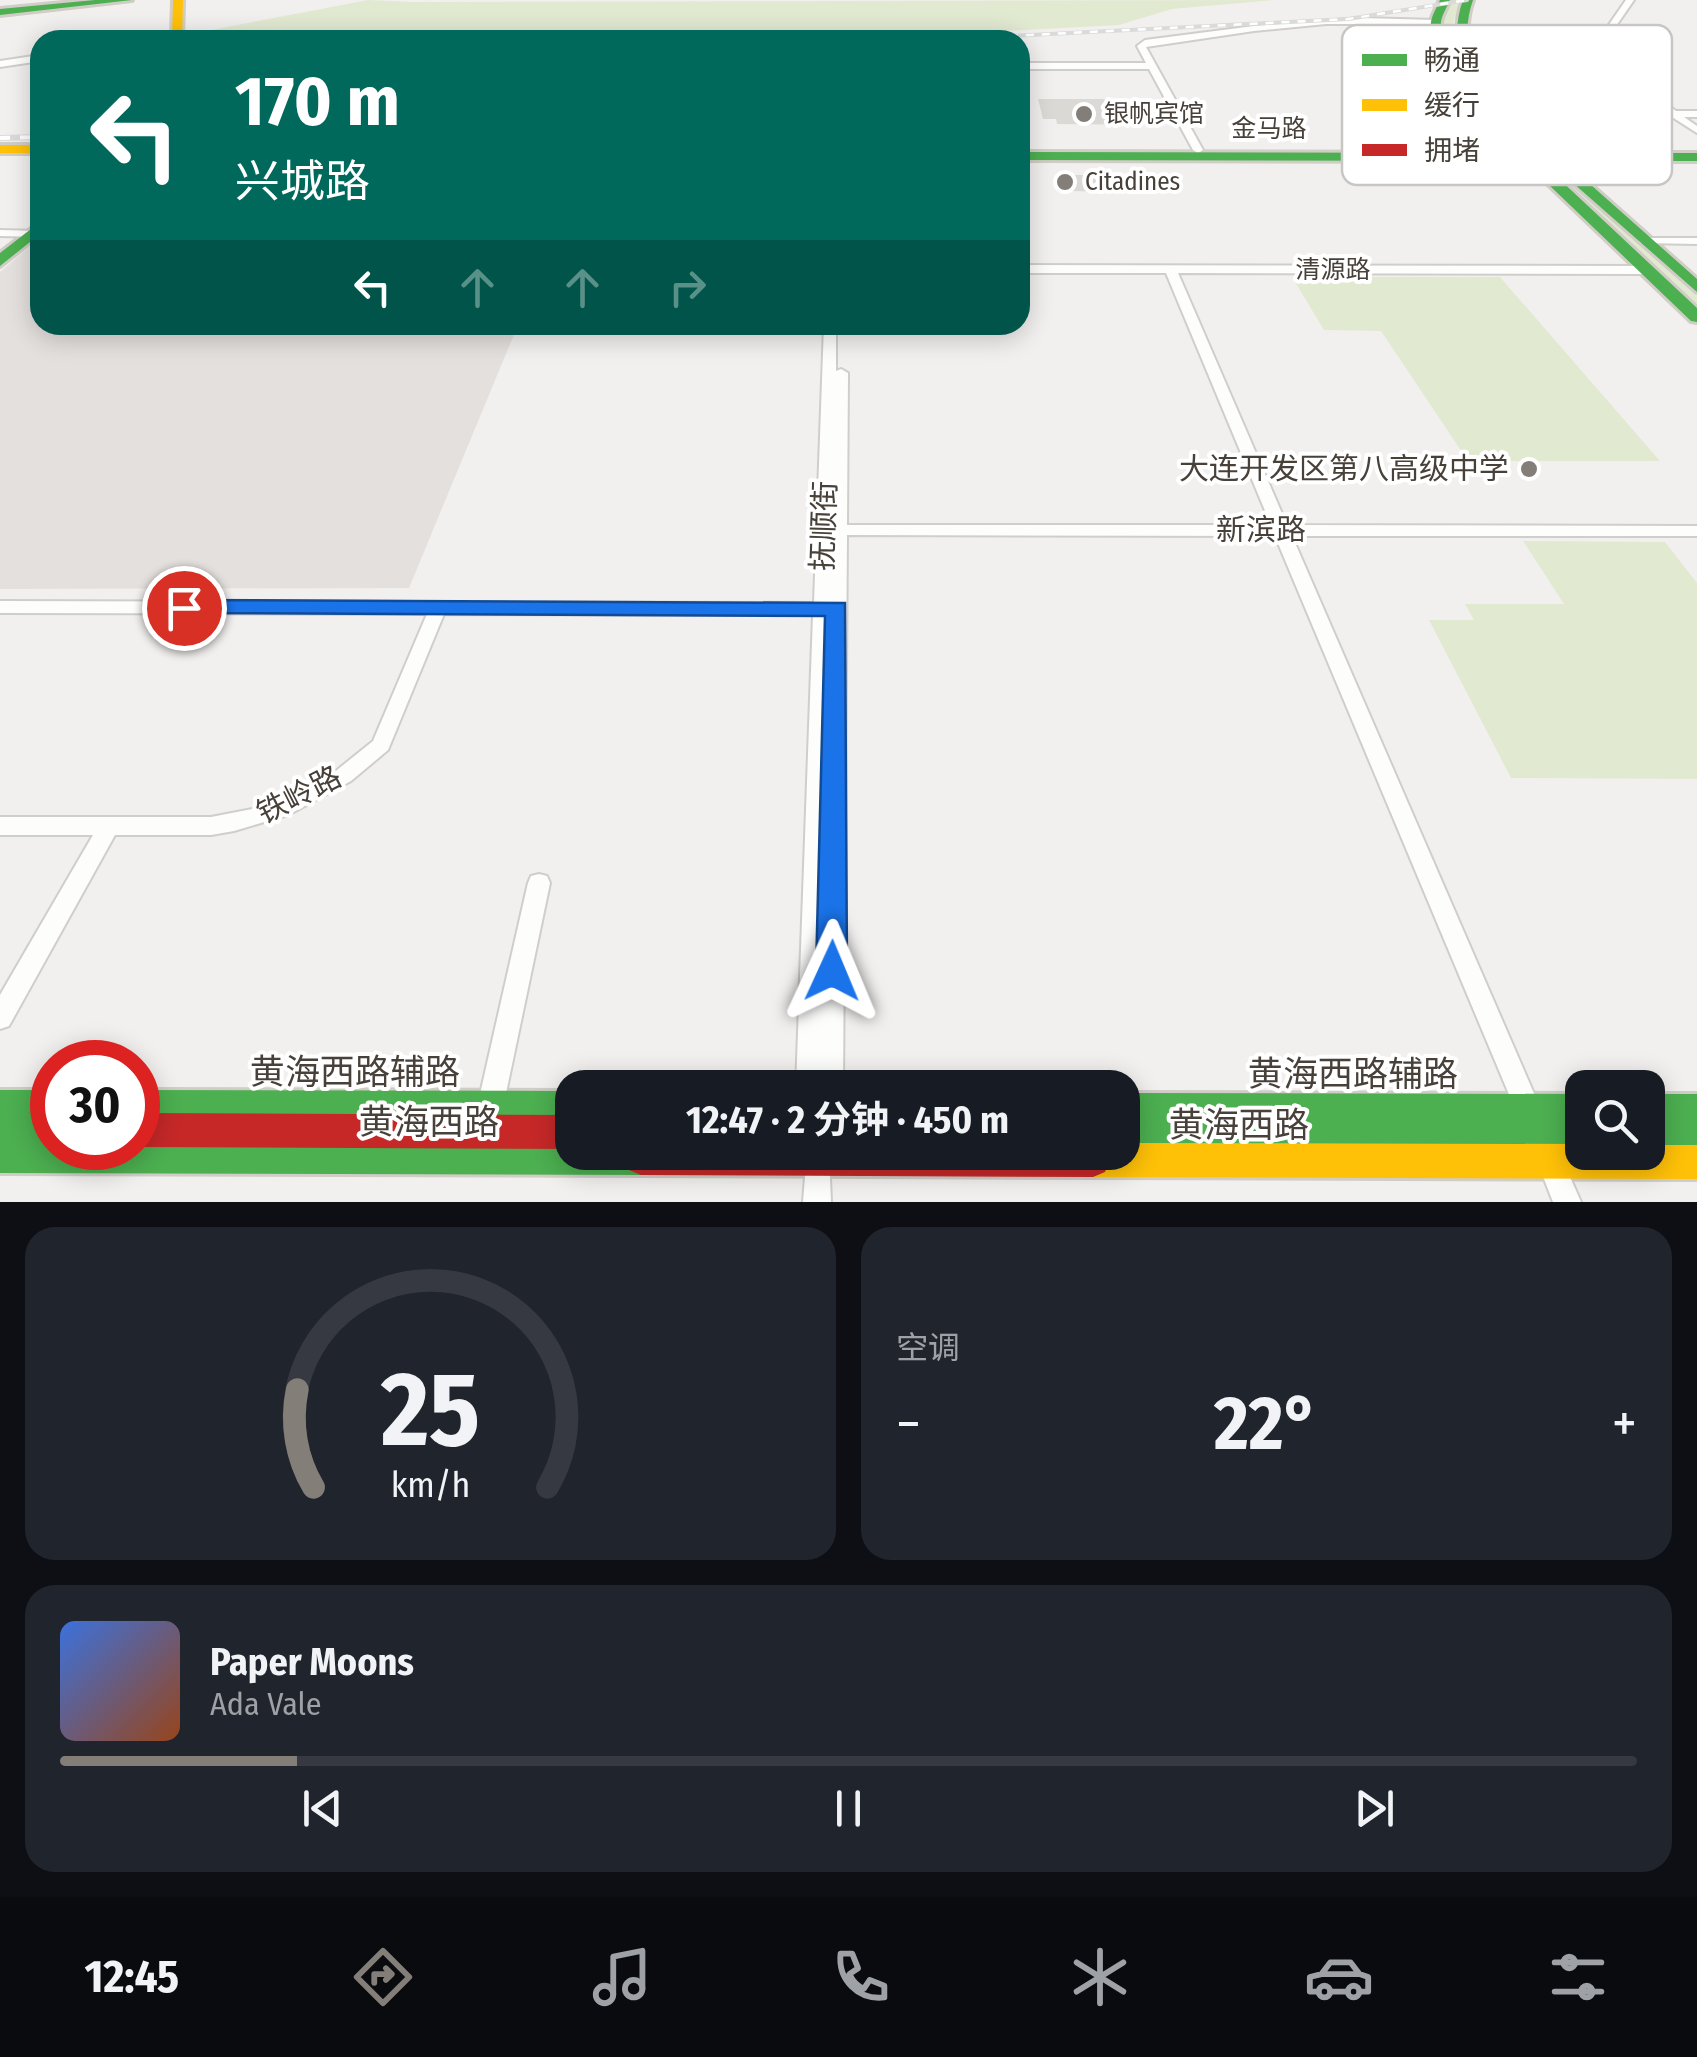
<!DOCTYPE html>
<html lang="zh">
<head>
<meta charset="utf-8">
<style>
	:root { --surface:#171b24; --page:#20242c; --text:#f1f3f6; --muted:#9ea1a6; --line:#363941; --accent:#847e79 }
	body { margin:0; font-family:"Fira Sans Condensed","Noto Sans SC",sans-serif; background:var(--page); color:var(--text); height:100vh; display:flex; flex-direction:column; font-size:38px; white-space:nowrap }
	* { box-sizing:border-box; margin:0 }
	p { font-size:32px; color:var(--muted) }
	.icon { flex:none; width:55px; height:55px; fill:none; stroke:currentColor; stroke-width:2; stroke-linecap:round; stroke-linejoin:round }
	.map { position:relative; height:1202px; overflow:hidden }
	.details { display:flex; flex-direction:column; gap:25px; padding:25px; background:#0d0f14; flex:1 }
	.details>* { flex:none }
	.guide { position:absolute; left:30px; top:30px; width:1000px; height:305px; border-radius:30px; box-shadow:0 5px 25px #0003; background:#00695c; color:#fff; overflow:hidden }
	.fabs { position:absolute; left:1565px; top:1070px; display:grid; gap:20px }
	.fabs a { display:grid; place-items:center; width:100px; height:100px; border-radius:20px; background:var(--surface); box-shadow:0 5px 25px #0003; font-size:50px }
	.speed { position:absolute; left:30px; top:1040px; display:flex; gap:20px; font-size:50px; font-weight:700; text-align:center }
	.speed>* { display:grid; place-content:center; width:130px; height:130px; border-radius:50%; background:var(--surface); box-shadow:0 5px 25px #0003; line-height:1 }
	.speed .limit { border:15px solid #d22; background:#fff; color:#111 }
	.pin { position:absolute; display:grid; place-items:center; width:85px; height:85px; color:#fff; margin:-42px; border:5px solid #fff; border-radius:50%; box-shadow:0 2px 10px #0007 }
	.me { position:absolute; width:110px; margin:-55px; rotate:1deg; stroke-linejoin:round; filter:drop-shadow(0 0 8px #0008) }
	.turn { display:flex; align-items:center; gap:35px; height:210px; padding:0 40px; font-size:45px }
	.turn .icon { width:130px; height:130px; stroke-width:2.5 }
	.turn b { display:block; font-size:70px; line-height:85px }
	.lanes { display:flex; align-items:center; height:95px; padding:0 40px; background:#0003; justify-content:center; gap:50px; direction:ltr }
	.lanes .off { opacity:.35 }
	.big { font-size:75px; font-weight:700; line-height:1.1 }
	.details .tile { flex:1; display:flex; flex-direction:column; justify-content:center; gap:15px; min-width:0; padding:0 35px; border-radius:30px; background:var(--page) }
	.details .dial { align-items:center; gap:0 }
	.dial svg { height:260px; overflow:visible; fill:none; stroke:var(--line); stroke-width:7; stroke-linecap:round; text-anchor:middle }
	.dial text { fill:var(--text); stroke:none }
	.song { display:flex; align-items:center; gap:30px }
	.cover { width:120px; height:120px; border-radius:15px; background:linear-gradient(135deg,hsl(220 70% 55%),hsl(20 70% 35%)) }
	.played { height:10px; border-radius:5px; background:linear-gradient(90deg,var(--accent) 15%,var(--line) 15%) }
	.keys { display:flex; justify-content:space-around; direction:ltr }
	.heat { display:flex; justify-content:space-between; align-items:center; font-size:55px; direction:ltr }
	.details .tiles { flex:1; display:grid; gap:25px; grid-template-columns:1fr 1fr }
	.tile:last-child { grid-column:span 2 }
	.trip { position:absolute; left:555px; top:1070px; width:585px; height:100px; border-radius:30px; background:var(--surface); box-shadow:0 5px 25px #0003; font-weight:700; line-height:100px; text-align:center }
	.menu { display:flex; height:160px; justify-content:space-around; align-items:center; background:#090b0e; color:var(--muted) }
	.menu .icon { width:70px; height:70px }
	.menu .active { color:var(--accent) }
	.menu b { font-size:45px; color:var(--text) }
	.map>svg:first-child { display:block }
	.industrial { fill:#e4e0de }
	.green { fill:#e2e9d1 }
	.building { fill:#dbd9d6 }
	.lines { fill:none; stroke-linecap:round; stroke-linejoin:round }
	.street-casing { stroke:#d0cecb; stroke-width:4 }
	.fast-casing { stroke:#d0ccc6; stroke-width:6 }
	.slow-casing { stroke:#d0ccc6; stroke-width:6 }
	.jam-casing { stroke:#d0ccc6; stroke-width:6 }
	.street { fill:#fdfdfc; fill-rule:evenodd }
	.fast { fill:#4caf50; fill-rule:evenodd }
	.slow { fill:#ffc107; fill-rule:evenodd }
	.jam { fill:#c62828; fill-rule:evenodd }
	.rail-far1-casing { stroke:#dadada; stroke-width:4 }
	.rail-casing { stroke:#dadada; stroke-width:6 }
	.rail-far1 { stroke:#fff; stroke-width:2.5; stroke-dasharray:8; stroke-linecap:butt }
	.rail { stroke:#fff; stroke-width:4; stroke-dasharray:10; stroke-linecap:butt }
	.route { fill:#1a73e8; stroke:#114b97; stroke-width:2.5 }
	.poi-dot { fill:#847e79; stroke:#fff; stroke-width:4 }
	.labels { text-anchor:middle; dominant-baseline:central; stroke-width:8; stroke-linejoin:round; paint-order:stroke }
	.far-poi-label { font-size:25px; fill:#48413a; stroke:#fff; text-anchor:start }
	.far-street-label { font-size:25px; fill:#48413a; stroke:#fff }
	.poi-label { font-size:30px; fill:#48413a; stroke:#fff; text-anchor:end }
	.street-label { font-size:30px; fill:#48413a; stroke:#fff }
	.near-street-label { font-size:35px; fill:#48413a; stroke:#fff }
	.key { fill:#fff; stroke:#c8c6c4; stroke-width:2.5 }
	.key-label { font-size:28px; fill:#48413a }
</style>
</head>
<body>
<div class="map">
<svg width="1697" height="1202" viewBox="0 0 1697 1202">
	<rect width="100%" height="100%" fill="#f2f0ee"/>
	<!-- industrial -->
	<path class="industrial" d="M 36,241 L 40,241 L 40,325 L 518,325 L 409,588 L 0,589 L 0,272 Z"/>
	<!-- green -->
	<g class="green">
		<path d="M 368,0 L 410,2 L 1274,0 L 1172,9 L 1119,25 L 834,40 L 203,40 L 201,32 Z"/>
		<path d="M 1452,0 L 1464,0 C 1427,49 1493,103 1523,137 C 1504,134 1461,84 1450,67 C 1437,48 1440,18 1452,0 Z"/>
		<path d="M 1548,170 L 1597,203 L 1697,294 L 1697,311 Z"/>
		<path d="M 1292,277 L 1500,277 L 1660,461 L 1468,461 L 1381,331 L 1324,330 Z"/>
		<path d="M 1523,541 L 1665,542 L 1697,583 L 1697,779 L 1511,778 L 1429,620 L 1474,620 L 1465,604 L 1564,604 Z"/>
	</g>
	<!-- building -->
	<g class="building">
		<path d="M 1038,99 L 1128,99 L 1132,108 L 1145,108 L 1154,125 L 1057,124 L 1056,119 L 1043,119 Z"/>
		<path d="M 1067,175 L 1108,175 L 1115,192 L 1072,191 Z"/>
	</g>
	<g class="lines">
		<!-- street casing -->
		<g class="street-casing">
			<g id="street">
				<path d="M 1626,0 L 1634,0 L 1616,26 C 1622,63 1644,85 1672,108 L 1676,111 L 1697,111 L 1697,117 L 1684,117 L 1697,126 L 1697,133 L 1672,117 L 1501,116 L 1501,112 L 1504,111 L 1664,111 C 1636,88 1613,64 1608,26 Z"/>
				<path d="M 1362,18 L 1436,20 L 1440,22 L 1436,24 L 1326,24 L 1254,31 L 1146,47 L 1203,150 L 1198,153 L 1193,150 L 1149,69 L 1020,69 L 1020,63 L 1146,63 L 1137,46 L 1145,40 L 1254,26 Z"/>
				<path d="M 40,55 L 40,61 L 0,67 L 0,61 Z"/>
				<path d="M 0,230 L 40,231 L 40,237 L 0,236 Z"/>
				<path d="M 1645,238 L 1697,238 L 1697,244 L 1641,243 L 1639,241 Z"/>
				<path d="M 1020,265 L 1646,266 L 1652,270 L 1646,274 L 1178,273 L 1287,525 L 1697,526 L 1697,536 L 1292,536 L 1539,1105 L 1543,1114 L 1539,1123 L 1530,1127 L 1521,1123 L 1275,536 L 847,535 L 843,1088 L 796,1088 L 813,615 L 444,614 L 388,750 L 351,781 L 288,815 L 234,831 L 211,835 L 115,835 L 9,1026 L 0,1029 L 0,995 L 93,835 L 0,835 L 0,817 L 211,817 L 257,808 L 295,794 L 337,770 L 373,741 L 427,614 L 0,613 L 0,601 L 814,603 L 824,325 L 836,325 L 836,371 L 841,369 L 848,373 L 847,525 L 1271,525 L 1166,273 L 1020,273 Z"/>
				<path d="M 539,874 L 547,876 L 550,883 L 502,1112 L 498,1121 L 489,1125 L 480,1121 L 476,1112 L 528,883 L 531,876 Z"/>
				<path d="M 1550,1148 L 1559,1152 L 1581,1202 L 1553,1202 L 1537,1161 L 1541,1152 Z"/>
				<path d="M 807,1152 L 829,1152 L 831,1202 L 803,1202 Z"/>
			</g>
		</g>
		<!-- fast casing -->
		<g class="fast-casing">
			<g id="fast">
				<path d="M 95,0 L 132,0 L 0,15 L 0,9 Z"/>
				<path d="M 1440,0 L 1450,0 C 1447,7 1442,15 1441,22 C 1433,70 1500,124 1531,153 L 1540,153 C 1495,113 1439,66 1463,0 L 1473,0 C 1449,67 1510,113 1555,153 L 1697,153 L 1697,161 L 1564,161 L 1697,279 L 1697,292 L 1548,161 L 1540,161 L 1697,308 L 1697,322 L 1691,321 L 1524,161 L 1020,160 L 1020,152 L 1516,153 C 1486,124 1423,70 1431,22 C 1432,15 1437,7 1440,0 Z"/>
				<path d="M 40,222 L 40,234 L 0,266 L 0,253 Z"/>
				<path d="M 0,1090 L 52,1090 L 52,1148 L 138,1148 L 138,1139 L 572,1141 L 572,1152 L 656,1152 L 658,1158 L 653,1170 L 641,1175 L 0,1173 Z"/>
				<path d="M 138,1090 L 572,1091 L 572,1123 L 138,1122 Z"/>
				<path d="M 1122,1093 L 1582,1094 L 1582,1152 L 1585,1152 L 1582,1154 L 1122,1152 Z"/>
				<path d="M 1648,1094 L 1697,1094 L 1697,1154 L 1645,1152 L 1648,1152 Z"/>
			</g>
		</g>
		<!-- slow casing -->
		<g class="slow-casing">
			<g id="slow">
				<path d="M 173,0 L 183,0 L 182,40 L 172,40 Z"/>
				<rect x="0" y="145" width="40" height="8"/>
				<path d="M 1122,1143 L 1582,1144 L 1582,1152 L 1648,1152 L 1648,1145 L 1697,1145 L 1697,1179 L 1093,1177 L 1081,1172 L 1076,1160 L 1079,1152 L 1122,1152 Z"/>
			</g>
		</g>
		<!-- jam casing -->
		<g class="jam-casing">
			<g id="jam">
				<path d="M 138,1113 L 572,1115 L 572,1149 L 138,1147 Z"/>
				<path d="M 626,1152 L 1107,1152 L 1110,1160 L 1105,1172 L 1093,1177 L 641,1175 L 629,1170 L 624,1158 Z"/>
			</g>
		</g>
		<!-- street -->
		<use href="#street" class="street"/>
		<!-- fast -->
		<use href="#fast" class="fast"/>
		<!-- slow -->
		<use href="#slow" class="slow"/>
		<!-- jam -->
		<use href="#jam" class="jam"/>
		<!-- rail-far1 casing -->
		<g class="rail-far1-casing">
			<g id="rail-far1">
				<path d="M 877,40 L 917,38"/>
				<path d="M 904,40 L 944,37"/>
				<path d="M 930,40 L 1348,19 L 1467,0"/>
				<path d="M 33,137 L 40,137"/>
			</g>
		</g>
		<!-- rail casing -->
		<g class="rail-casing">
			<path id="rail" d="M 0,138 L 40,137"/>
		</g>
		<!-- rail-far1 -->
		<use href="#rail-far1" class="rail-far1"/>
		<!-- rail -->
		<use href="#rail" class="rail"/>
	</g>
	<!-- route -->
	<path class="route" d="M 184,600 L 845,603 L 847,971 L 842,980 L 832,985 L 821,980 L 816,971 L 825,616 L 176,613 L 176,602 Z"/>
	<!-- markers -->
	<g class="poi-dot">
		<circle cx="1084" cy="114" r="10"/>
		<circle cx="1065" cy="182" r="10"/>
		<circle cx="1529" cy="469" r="10"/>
	</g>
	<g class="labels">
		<!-- far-poi labels -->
		<g class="far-poi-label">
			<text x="1104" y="114">银帆宾馆</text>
			<text x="1085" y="182">Citadines</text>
		</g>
		<!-- far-street labels -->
		<g class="far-street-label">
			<text x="1269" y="129">金马路</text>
			<text x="1333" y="270">清源路</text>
		</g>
		<!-- poi labels -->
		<g class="poi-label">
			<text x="1509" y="469">大连开发区第八高级中学</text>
		</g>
		<!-- street labels -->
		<g class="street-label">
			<text transform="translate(824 526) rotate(-88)">抚顺街</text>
			<text x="1261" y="530">新滨路</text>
			<text transform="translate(299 795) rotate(-27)">铁岭路</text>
		</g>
		<!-- near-street labels -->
		<g class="near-street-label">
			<text x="355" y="1072">黄海西路辅路</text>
			<text x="1353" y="1074">黄海西路辅路</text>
			<text x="429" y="1122">黄海西路</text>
			<text x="1239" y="1125">黄海西路</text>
		</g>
	</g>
	<!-- legend -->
	<rect x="1342" y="25" width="330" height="160" rx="15" class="key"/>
	<rect x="1362" y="54" width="45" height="12" fill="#4caf50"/>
	<rect x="1362" y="99" width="45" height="12" fill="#ffc107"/>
	<rect x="1362" y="144" width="45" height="12" fill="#c62828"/>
	<g class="key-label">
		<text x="1424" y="70">畅通</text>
		<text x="1424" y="115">缓行</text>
		<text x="1424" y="160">拥堵</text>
	</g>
</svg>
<div class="fabs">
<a><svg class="icon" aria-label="search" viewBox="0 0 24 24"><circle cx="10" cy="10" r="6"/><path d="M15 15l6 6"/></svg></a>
</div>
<div class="speed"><div class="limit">30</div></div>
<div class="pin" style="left:184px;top:608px;background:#d93025"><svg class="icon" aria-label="arrive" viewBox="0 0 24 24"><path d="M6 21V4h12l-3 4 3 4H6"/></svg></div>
<svg class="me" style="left:832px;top:971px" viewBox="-20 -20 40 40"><path d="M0-17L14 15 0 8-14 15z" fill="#1a73e8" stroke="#fff" stroke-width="4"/></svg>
<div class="trip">12:47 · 2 分钟 · 450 m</div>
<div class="guide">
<div class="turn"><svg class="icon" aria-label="left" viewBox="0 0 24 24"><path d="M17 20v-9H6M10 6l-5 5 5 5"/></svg><div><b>170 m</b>兴城路</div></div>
<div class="lanes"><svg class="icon" aria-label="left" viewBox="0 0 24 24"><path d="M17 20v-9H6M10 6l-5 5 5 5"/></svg><svg class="icon off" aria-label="ahead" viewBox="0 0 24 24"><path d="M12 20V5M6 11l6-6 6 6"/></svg><svg class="icon off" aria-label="ahead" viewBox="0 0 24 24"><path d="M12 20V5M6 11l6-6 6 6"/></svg><svg class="icon off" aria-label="right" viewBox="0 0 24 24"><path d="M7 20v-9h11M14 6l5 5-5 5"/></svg></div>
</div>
</div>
<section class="details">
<div class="tiles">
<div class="tile dial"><svg viewBox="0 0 100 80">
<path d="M14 69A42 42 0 1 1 86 69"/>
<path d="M14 69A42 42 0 0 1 9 39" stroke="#847e79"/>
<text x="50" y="56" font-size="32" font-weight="700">25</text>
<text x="50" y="72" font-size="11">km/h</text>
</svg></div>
<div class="tile"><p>空调</p>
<div class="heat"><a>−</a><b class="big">22°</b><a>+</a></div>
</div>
<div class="tile">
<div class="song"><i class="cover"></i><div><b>Paper Moons</b><p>Ada Vale</p></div></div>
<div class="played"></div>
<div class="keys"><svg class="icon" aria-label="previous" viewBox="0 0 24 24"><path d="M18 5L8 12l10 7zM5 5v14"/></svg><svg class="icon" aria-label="pause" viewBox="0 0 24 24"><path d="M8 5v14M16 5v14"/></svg><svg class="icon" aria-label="next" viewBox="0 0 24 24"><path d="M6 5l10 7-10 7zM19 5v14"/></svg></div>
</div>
</div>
</section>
<nav class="menu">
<b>12:45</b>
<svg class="icon active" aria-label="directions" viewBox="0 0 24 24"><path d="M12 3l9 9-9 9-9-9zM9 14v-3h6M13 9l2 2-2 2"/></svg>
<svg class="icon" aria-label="music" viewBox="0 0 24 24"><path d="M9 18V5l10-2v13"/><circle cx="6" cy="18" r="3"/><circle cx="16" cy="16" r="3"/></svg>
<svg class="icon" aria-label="phone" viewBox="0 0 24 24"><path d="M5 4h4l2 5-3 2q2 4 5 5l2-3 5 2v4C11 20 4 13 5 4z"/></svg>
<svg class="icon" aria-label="climate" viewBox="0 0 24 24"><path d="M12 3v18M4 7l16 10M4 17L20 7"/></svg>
<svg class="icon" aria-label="car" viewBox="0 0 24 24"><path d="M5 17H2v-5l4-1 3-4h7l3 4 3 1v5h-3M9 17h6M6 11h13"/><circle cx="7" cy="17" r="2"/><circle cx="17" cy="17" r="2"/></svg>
<svg class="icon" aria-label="filters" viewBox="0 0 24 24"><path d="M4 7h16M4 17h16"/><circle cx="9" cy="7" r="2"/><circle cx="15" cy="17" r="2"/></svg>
</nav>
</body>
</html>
